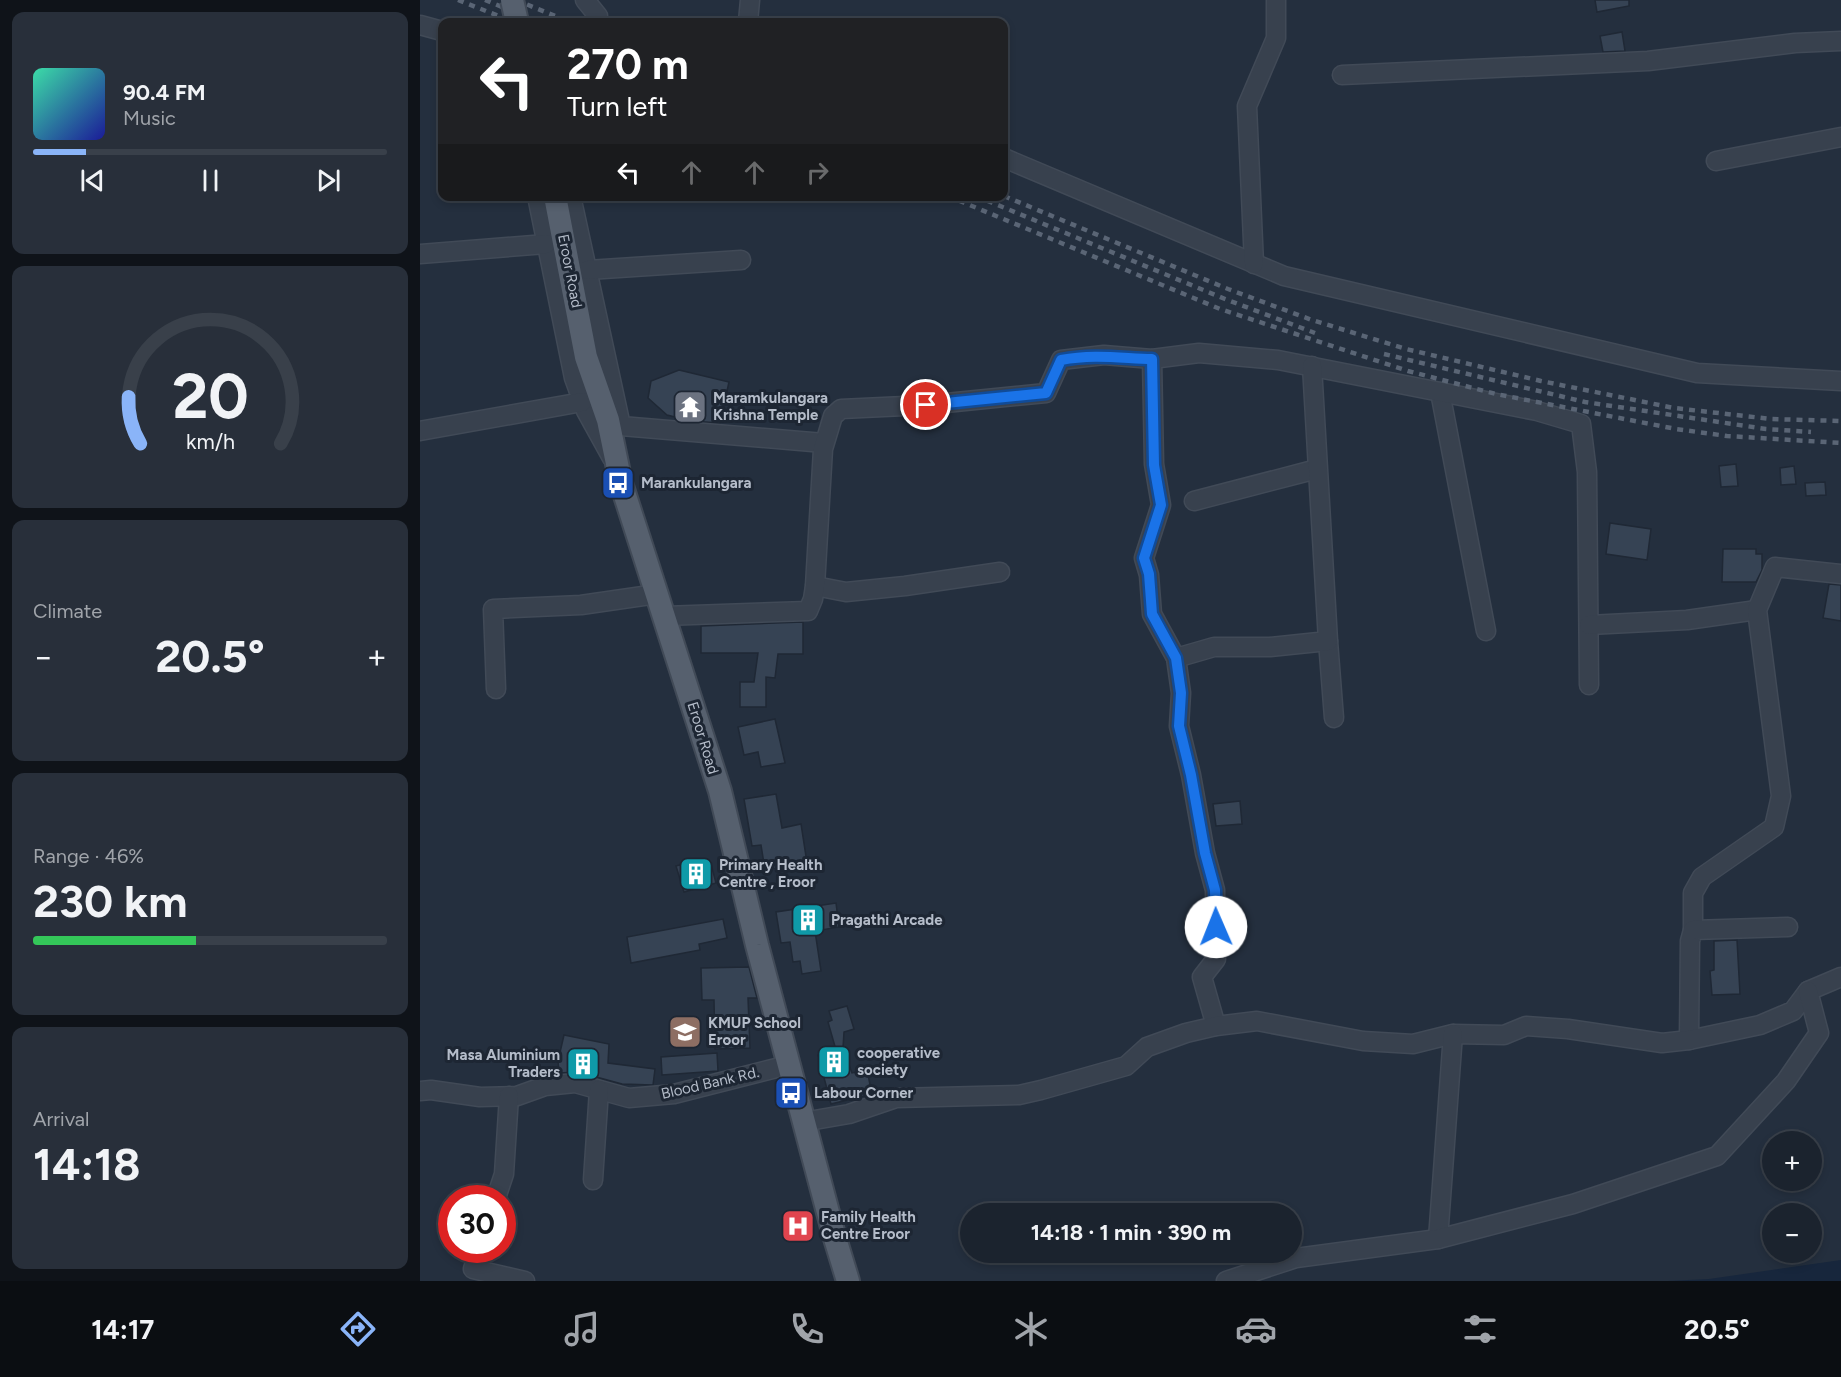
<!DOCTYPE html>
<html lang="en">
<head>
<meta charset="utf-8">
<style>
	:root { --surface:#1b232e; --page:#282f3a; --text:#f1f3f6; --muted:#a0a4aa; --line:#39404a; --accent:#8ab4f8 }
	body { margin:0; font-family:Figtree,sans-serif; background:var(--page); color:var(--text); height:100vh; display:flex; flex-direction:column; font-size:22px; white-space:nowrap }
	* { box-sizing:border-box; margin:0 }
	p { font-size:20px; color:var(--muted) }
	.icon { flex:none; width:33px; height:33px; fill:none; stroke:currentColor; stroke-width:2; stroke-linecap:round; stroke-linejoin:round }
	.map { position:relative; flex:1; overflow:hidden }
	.details { display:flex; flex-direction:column; gap:12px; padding:12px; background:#0f1319; width:420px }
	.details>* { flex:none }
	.guide { position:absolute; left:18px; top:18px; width:570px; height:183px; border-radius:12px; box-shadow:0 3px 9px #0003,0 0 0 2px var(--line); background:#202124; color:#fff; overflow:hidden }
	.controls { position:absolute; left:1342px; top:1131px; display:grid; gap:12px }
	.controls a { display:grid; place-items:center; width:60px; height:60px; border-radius:50%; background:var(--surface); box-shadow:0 3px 9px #0003,0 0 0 2px var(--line); font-size:30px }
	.speed { position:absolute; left:18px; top:1185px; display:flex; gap:12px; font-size:30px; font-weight:700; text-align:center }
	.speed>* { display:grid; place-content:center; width:78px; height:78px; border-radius:50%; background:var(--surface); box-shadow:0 3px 9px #0003,0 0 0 2px var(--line); line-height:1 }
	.speed .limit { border:9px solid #d22; background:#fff; color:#111 }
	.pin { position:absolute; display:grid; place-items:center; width:51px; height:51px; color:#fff; margin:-26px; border:3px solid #fff; border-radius:50%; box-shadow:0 2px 6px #0007 }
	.me { position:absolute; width:66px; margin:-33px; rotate:359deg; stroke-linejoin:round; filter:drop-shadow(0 0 4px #0008) }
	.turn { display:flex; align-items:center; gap:21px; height:126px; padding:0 30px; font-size:27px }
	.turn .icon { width:78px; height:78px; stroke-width:2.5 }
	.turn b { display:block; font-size:42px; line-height:51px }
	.lanes { display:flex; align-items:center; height:57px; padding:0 30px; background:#0003; justify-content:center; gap:30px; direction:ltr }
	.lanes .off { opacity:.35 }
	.big { font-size:45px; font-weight:700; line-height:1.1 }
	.details .widget { flex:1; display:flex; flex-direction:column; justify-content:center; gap:9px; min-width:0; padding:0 21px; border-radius:12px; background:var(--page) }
	.details .dial { align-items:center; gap:0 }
	.dial svg { height:156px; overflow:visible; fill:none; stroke:var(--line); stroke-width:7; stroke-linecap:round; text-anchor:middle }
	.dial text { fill:var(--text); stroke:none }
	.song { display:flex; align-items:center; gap:18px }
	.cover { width:72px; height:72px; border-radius:9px; background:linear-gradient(135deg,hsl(160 70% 55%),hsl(240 70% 35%)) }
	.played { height:6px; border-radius:3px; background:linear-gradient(90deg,var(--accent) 15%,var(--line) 15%) }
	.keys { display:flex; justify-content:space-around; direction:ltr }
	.heat { display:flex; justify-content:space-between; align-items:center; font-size:33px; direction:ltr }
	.charge { height:9px; border-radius:4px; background:linear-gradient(90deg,#34c759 46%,var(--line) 0) }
	.trip { position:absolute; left:540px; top:1203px; width:342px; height:60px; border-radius:30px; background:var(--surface); box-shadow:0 3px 9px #0003,0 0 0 2px var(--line); font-weight:700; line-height:60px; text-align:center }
	.menu { display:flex; height:96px; justify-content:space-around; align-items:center; background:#0b0e12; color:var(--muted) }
	.menu .icon { width:42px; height:42px }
	.menu .selected { color:var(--accent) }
	.menu b { font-size:27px; color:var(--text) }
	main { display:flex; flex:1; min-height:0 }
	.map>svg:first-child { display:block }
	.water { fill:#17263c }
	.building { fill:#364354; stroke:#1f2835; stroke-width:1.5 }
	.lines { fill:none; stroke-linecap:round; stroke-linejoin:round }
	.minor-casing { stroke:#414a57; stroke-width:21 }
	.major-casing { stroke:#414a57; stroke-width:26 }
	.minor { stroke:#38414e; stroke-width:18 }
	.major { stroke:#56606e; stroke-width:22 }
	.rail { stroke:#5a6575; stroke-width:4.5; stroke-dasharray:6 6; stroke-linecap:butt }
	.major-bridge-casing { stroke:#414a57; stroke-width:26; stroke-linecap:butt }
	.major-bridge { stroke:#56606e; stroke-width:22 }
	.route-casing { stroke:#114b97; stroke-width:15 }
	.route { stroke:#1a73e8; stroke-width:10 }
	.labels { text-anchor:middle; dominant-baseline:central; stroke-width:6; stroke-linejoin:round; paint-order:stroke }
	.street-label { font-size:15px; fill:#b4bcc9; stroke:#1d2633 }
	.poi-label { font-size:15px; font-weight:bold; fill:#b4bcc9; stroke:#1d2633; text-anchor:start }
</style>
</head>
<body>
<main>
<section class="details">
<div class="widget">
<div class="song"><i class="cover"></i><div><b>90.4 FM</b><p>Music</p></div></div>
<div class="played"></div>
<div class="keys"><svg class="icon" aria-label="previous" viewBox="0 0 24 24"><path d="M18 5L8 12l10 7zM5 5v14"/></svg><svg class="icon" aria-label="pause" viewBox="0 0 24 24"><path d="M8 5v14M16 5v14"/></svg><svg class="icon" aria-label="next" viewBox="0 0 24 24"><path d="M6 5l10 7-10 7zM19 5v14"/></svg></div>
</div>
<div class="widget dial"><svg viewBox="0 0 100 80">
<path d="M14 69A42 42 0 1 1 86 69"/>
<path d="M14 69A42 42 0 0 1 8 45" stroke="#8ab4f8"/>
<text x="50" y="56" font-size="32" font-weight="700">20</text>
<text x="50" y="72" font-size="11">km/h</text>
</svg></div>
<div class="widget"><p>Climate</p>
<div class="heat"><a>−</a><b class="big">20.5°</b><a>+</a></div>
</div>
<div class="widget"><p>Range · 46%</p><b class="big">230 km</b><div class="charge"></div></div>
<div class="widget"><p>Arrival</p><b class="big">14:18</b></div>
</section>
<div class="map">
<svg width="1421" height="1281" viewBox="0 0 1421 1281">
	<rect width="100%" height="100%" fill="#242f3e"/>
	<!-- water -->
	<path class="water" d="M 1421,1260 L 1421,1281 L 1248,1281 L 1289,1279 Z"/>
	<!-- building -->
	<g class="building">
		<path d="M 1175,0 L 1209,0 L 1209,6 L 1177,12 Z"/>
		<path d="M 1202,32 L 1205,51 L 1183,52 L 1180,36 Z"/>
		<path d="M 259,370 L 309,382 L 300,423 L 271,421 L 247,415 L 228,398 L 231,381 Z"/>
		<path d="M 1316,464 L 1318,486 L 1301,487 L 1299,466 Z"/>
		<path d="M 1374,466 L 1376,484 L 1361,485 L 1360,468 Z"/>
		<path d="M 1405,482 L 1406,495 L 1386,496 L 1385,483 Z"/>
		<path d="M 1190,523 L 1231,529 L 1227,560 L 1186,554 Z"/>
		<path d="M 1303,549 L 1336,549 L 1336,554 L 1342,554 L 1342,570 L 1336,582 L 1302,582 Z"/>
		<path d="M 1409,584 L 1421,585 L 1421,621 L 1403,618 Z"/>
		<path d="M 383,622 L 383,654 L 358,654 L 355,678 L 346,677 L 346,707 L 320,707 L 320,682 L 334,682 L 338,653 L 281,653 L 281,626 Z"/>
		<path d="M 355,719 L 365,763 L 341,767 L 338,752 L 324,755 L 318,727 Z"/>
		<path d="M 356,794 L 362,828 L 381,824 L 387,863 L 345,870 L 341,845 L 332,846 L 324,799 Z"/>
		<path d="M 820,801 L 822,824 L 796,826 L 793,804 Z"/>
		<path d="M 274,861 L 291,864 L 296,883 L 264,892 L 256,866 Z"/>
		<path d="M 416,903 L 419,927 L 395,931 L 401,971 L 382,974 L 380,961 L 373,962 L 370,942 L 361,943 L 356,912 Z"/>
		<path d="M 303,919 L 307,938 L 279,944 L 280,950 L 211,963 L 207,937 Z"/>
		<path d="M 1317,940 L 1320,994 L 1292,995 L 1290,971 L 1294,970 L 1294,941 Z"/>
		<path d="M 329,967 L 337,998 L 328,998 L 330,1048 L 295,1049 L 294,1000 L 282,1000 L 281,968 Z"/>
		<path d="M 427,1006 L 434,1029 L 424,1032 L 423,1048 L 432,1073 L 447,1070 L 452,1094 L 411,1104 L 398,1055 L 416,1050 L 408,1022 L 412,1020 L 409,1011 Z"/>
		<path d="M 144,1035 L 189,1044 L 188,1063 L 235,1069 L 233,1085 L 202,1084 L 158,1072 L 139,1073 L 138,1061 Z"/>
		<path d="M 297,1053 L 298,1071 L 242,1075 L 241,1057 Z"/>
	</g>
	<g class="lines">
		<!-- minor casing -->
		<g class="minor-casing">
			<g id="minor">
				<path d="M 165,0 L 178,16"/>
				<path d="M 328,22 L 330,0"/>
				<path d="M 0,25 L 22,31"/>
				<path d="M 922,75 L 1228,61 L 1375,43 L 1421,41"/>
				<path d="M 584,158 L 864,276 L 1277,373 L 1421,381"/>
				<path d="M 1296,161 L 1421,137"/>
				<path d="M 117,196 L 154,378 L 166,411 L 192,458"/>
				<path d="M 151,196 L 201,426 L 404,443"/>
				<path d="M 0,254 L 126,244"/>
				<path d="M 834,264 L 827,106 L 856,38 L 856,0"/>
				<path d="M 168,270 L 321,260"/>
				<path d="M 732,359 L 734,464 L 741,505 L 724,558 L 729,575 L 732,614 L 756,658 L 761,693 L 759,726 L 771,775 L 785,853 L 795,890 L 796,959 L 782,977 L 796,1026"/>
				<path d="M 1020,392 L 1066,631"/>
				<path d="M 0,431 L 162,402"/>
				<path d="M 774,501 L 897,469"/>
				<path d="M 395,586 L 426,592 L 485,586 L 580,572"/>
				<path d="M 244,616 L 388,611 L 393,599 L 395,586 L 403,449 L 413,416 L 421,409 L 506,405 L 626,393 L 641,360 L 684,355 L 732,359 L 779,353 L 858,360 L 1117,411 L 1161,424 L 1167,472 L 1169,685"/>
				<path d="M 1169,625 L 1267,620 L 1337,610"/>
				<path d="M 908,641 L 914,718"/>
				<path d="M 756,658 L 794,647 L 850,647 L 908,641 L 892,366"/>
				<path d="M 76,689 L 73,609 L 161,605 L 237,594"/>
				<path d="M 1273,930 L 1273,893 L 1282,877 L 1354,827 L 1361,796 L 1337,610 L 1355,567 L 1421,574"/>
				<path d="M 1269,1040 L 1270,941 L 1273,930 L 1368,927"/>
				<path d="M 0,1091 L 11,1090 L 60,1097 L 97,1096 L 125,1086 L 155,1083 L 209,1098 L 254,1094 L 368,1065"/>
				<path d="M 383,1122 L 429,1114 L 476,1098 L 599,1095 L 621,1090 L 706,1066 L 727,1047 L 766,1033 L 796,1026 L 837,1021 L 943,1041 L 993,1044 L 1033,1034 L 1084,1035 L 1106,1026 L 1148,1029 L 1242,1043 L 1269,1040 L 1340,1025 L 1373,1011 L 1388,991 L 1421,977"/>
				<path d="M 173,1180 L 179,1090"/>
				<path d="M 76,1198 L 84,1174 L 89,1096"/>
				<path d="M 1018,1239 L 1033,1034"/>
				<path d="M 59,1250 L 53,1269 L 105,1281"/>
				<path d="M 806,1281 L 876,1258 L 1018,1239 L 1153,1204 L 1297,1156 L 1366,1081 L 1399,1033 L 1388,991"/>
			</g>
		</g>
		<!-- major casing -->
		<g class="major-casing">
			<path id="major" d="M 135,196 L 166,357 L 188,420 L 201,483 L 300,791 L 337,945 L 414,1235 L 428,1281"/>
		</g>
		<!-- minor -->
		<use href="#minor" class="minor"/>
		<!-- major -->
		<use href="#major" class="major"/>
		<!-- rail -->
		<g class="rail">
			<path d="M 38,0 L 94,22"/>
			<path d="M 65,0 L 119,22"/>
			<path d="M 96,0 L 150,22"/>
			<path d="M 528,196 L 800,309 L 988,371 L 1076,394 L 1256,429 L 1307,436 L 1421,443"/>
			<path d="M 556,196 L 805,299 L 895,333"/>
			<path d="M 584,196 L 808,289 L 892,320 L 986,349 L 1121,381 L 1254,408 L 1351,419 L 1421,421"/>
			<path d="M 964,354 L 1165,402 L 1346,429 L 1391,432"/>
		</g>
		<!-- major-bridge casing -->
		<g class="major-bridge-casing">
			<path id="major-bridge" d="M 92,0 L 97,22"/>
		</g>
		<!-- major-bridge -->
		<use href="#major-bridge" class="major-bridge"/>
	</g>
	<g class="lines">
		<!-- route casing -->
		<g class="route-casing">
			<path id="route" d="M 506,405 L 626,393 L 641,360 C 673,354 699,358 732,359 L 734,465 L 741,505 L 724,558 L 729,574 L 732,614 L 756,658 L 761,693 L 759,726 L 771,775 L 785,853 L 795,890 L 796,927"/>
		</g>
		<!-- route -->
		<use href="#route" class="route"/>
	</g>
	<!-- icons -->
	<defs>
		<g id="temple-square" transform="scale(1.725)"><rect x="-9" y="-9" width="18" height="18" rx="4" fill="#6b7280" stroke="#1d2633"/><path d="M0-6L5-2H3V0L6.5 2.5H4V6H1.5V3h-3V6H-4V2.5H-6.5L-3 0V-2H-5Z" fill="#fff"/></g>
		<g id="bus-square" transform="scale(1.725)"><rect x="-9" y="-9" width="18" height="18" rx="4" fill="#1a4fb4" stroke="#1d2633"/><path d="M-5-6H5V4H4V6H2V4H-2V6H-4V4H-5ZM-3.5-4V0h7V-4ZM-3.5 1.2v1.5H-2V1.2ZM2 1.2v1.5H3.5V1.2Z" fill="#fff"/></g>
		<g id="building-square" transform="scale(1.725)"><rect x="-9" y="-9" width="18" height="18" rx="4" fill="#0f9aa8" stroke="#1d2633"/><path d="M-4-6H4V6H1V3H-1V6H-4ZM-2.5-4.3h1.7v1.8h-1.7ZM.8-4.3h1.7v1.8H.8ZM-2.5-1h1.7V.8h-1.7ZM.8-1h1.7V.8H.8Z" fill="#fff"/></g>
		<g id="school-square" transform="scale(1.725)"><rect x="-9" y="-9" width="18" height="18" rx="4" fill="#8d6e63" stroke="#1d2633"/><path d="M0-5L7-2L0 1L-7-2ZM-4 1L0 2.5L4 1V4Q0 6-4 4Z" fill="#fff"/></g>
		<g id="hospital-square" transform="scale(1.725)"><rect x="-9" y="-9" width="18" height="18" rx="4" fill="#e0444e" stroke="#1d2633"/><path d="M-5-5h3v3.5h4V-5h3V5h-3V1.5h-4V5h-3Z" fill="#fff"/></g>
	</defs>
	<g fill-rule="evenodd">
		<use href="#temple-square" x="270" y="407"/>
		<use href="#bus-square" x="198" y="483"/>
		<use href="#building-square" x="276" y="874"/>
		<use href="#building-square" x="388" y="920"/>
		<use href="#school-square" x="265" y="1032"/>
		<use href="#building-square" x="414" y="1062"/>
		<use href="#building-square" x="163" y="1064"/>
		<use href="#bus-square" x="371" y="1093"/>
		<use href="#hospital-square" x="378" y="1226"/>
	</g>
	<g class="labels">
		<!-- street labels -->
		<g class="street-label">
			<text transform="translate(150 271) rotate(79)">Eroor Road</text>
			<text transform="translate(283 738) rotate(73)">Eroor Road</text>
			<text transform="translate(290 1083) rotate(-13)">Blood Bank Rd.</text>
		</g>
		<!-- poi labels -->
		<g class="poi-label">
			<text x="293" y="398">Maramkulangara<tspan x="293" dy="17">Krishna Temple</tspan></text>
			<text x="221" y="483">Marankulangara</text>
			<text x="299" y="865">Primary Health<tspan x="299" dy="17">Centre , Eroor</tspan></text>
			<text x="411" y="920">Pragathi Arcade</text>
			<text x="288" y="1023">KMUP School<tspan x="288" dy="17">Eroor</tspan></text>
			<text x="437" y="1053">cooperative<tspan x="437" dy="17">society</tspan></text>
			<text x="140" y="1055" text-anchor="end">Masa Aluminium<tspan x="140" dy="17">Traders</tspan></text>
			<text x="394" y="1093">Labour Corner</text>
			<text x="401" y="1217">Family Health<tspan x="401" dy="17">Centre Eroor</tspan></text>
		</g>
	</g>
</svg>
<div class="controls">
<a>+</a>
<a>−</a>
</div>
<div class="speed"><div class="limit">30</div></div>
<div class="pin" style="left:506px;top:405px;background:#d93025"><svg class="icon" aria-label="arrive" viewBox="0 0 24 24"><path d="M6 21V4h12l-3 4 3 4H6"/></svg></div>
<svg class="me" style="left:796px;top:927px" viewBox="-20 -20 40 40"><circle r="19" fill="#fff"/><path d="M0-13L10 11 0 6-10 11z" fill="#1a73e8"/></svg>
<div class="trip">14:18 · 1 min · 390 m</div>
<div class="guide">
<div class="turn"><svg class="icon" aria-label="left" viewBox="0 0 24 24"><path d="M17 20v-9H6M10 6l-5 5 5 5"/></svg><div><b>270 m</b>Turn left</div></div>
<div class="lanes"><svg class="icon" aria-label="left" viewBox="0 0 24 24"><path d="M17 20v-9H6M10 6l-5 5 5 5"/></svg><svg class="icon off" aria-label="ahead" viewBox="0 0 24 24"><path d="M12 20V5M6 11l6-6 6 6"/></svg><svg class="icon off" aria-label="ahead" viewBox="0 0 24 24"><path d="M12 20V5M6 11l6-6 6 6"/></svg><svg class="icon off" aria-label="right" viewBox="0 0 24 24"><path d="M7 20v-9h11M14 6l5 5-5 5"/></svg></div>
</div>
</div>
</main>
<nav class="menu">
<b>14:17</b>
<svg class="icon selected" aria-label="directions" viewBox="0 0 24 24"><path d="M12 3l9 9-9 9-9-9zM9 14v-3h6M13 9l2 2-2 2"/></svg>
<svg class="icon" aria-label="music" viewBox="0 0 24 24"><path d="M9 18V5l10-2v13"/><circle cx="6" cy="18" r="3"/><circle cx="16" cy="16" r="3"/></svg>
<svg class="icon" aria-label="phone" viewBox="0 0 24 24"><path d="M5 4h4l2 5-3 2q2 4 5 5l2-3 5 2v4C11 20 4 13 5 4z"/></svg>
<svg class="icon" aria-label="climate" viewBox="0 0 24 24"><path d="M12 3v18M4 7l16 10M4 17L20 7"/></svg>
<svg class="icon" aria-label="car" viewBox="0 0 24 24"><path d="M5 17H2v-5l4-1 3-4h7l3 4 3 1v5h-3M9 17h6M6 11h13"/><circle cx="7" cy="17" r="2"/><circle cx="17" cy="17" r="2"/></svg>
<svg class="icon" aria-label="filters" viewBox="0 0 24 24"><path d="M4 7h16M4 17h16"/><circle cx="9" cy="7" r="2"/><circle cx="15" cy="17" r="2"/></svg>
<b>20.5°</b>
</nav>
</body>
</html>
